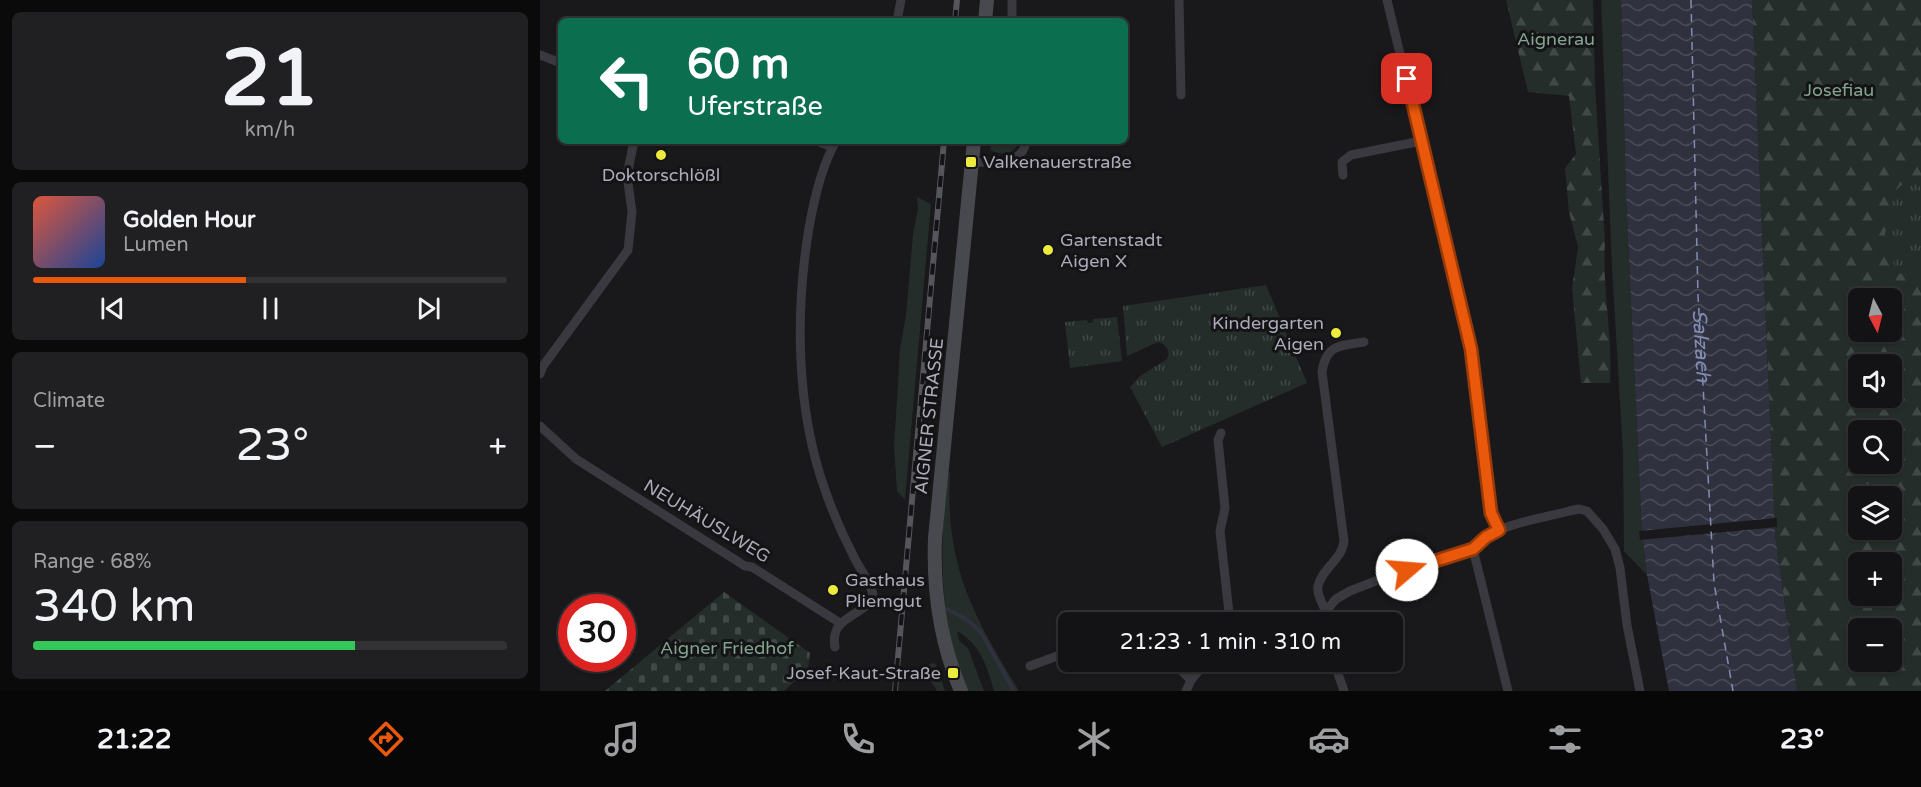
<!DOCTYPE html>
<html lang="en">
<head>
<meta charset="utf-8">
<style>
	:root { --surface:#131214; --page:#202022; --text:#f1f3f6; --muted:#9d9ea0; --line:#323234; --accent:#ea580c }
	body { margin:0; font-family:"Varela Round",sans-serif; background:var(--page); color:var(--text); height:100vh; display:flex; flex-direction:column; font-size:22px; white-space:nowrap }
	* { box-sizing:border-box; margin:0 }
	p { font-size:20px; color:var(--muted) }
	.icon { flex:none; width:33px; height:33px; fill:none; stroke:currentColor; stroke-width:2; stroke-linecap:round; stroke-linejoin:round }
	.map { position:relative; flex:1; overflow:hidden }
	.sheet { display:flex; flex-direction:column; gap:12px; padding:12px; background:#0a0a0b; width:540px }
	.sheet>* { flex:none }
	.hud { position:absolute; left:18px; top:18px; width:570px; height:126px; border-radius:9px; box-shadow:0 2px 4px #0004,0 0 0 2px var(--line); background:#0b6e4f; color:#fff; overflow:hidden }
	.needle { width:39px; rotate:173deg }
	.buttons { position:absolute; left:1308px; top:288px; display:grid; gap:12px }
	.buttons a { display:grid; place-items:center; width:54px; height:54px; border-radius:9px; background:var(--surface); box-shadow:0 2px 4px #0004,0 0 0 2px var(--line); font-size:30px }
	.speed { position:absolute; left:18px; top:594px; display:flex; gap:12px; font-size:30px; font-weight:700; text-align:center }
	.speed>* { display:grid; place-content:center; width:78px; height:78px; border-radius:50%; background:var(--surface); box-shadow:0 2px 4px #0004,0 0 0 2px var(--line); line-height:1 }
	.speed .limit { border:9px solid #d22; background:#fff; color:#111 }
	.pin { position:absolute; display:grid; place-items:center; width:51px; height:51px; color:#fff; margin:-26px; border-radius:12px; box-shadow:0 3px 9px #0006 }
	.me { position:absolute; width:66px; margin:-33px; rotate:72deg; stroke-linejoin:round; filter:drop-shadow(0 0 4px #0008) }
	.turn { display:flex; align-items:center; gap:21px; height:126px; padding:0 30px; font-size:27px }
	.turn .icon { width:78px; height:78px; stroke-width:2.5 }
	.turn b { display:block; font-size:42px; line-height:51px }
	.big { font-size:45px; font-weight:600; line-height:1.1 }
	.sheet .widget { flex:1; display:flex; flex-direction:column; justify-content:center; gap:9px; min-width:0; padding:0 21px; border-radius:9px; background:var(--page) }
	.sheet .dial { align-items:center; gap:0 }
	.dial b { font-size:78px; line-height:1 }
	.song { display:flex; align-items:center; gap:18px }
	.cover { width:72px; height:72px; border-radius:9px; background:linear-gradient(135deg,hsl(10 70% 55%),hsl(220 70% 35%)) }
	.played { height:6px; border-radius:3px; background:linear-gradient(90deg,var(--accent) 45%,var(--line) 45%) }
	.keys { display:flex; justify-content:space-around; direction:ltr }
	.heat { display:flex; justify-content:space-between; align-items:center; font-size:33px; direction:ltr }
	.charge { height:9px; border-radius:4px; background:linear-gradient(90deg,#34c759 68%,var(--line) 0) }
	.trip { position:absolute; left:518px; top:612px; width:345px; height:60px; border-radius:9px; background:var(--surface); box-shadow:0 2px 4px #0004,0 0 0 2px var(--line); font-weight:600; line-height:60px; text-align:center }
	.tab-bar { display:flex; height:96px; justify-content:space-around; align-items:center; background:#080708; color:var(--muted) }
	.tab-bar .icon { width:42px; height:42px }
	.tab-bar .current { color:var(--accent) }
	.tab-bar b { font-size:27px; color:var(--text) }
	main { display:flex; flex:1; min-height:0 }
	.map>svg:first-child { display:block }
	.grass { fill:#242d29 }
	.forest { fill:url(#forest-firs); fill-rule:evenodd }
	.cemetery { fill:url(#cemetery-stones) }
	.park { fill:url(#park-tufts) }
	.water { fill:url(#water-waves) }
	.pier { fill:#19181a }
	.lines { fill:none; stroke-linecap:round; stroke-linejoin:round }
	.stream { stroke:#2f323e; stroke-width:4 }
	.ferry { stroke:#838db3; stroke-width:1.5; stroke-dasharray:8 6; stroke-linecap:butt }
	.minor { stroke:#3a393f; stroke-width:9 }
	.secondary { stroke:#48484f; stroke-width:14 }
	.rail-casing { stroke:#55555c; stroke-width:6 }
	.rail { stroke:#141315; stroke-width:4; stroke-dasharray:11; stroke-linecap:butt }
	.route-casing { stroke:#983908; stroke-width:15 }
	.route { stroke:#ea580c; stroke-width:10 }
	.poi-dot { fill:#edeb3e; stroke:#141315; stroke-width:2 }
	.labels { text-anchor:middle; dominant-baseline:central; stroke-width:6; stroke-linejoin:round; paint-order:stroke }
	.park-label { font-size:18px; fill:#83a490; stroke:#141315 }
	.poi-label { font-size:18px; fill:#ababba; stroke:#141315; text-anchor:start }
	.street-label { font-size:18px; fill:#ababba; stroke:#141315 }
	.water-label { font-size:20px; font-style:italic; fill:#838db3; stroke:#141315 }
</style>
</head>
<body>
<main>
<section class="sheet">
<div class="widget dial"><b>21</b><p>km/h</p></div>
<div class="widget">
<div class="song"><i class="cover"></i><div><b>Golden Hour</b><p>Lumen</p></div></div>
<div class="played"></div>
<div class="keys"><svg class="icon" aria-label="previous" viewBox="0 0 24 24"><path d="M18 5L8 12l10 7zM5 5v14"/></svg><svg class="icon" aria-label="pause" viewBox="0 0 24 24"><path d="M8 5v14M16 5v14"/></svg><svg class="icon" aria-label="next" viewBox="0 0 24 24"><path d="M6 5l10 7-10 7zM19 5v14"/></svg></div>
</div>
<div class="widget"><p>Climate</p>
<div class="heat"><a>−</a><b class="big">23°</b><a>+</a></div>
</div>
<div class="widget"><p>Range · 68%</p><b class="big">340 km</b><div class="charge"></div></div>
</section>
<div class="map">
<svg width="1381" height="691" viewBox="0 0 1381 691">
	<defs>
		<pattern id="forest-firs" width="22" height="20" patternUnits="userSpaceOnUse" patternTransform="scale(1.5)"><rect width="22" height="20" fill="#242d29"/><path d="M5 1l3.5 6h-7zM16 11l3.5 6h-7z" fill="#414946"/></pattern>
		<pattern id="cemetery-stones" width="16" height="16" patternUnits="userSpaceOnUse" patternTransform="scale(1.5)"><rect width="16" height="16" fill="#242d29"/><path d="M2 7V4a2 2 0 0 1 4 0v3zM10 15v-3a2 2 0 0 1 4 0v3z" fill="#414946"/></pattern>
		<pattern id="park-tufts" width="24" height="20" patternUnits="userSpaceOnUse" patternTransform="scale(1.5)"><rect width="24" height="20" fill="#242d29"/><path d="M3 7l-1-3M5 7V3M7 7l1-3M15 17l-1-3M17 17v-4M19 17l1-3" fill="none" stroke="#414946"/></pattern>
		<pattern id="water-waves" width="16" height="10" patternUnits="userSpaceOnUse" patternTransform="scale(1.5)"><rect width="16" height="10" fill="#2f323e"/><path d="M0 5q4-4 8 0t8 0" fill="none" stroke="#4a4d58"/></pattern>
	</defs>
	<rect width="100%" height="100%" fill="#19181a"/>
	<!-- grass -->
	<g class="grass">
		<path d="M 1061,0 L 1081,0 L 1086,196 L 1102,532 L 1107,575 L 1084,551 L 1083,454 L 1072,268 Z"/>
		<path d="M 452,141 L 479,141 C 474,155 463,156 450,150 Z"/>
		<path d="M 377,197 L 391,204 L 365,500 L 357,491 L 354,448 L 360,349 L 366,315 L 373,234 L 378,209 Z"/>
		<path d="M 407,472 L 409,472 L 410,476 C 405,566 434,617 479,691 L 454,691 C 447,666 440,644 417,631 L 419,641 L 428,648 L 444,691 L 428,691 C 397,622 400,546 407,472 Z"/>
		<path d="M 393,663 L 396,664 L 398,679 L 401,679 L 405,691 L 397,691 L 390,680 L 386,665 Z"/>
	</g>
	<!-- forest -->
	<g class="forest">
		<path d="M 966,0 L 1053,0 L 1055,84 L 1065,242 C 1062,289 1073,336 1070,383 L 1041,383 L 1032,288 L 1038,247 L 1029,212 L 1025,168 L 1036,154 L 1029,96 L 988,92 Z"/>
		<path d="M 1212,0 L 1381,0 L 1381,691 L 1257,691 L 1235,535 ZM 1318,298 L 1352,298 L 1352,332 L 1318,332 ZM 1318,364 L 1352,364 L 1352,398 L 1318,398 ZM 1318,430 L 1352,430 L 1352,464 L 1318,464 ZM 1318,496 L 1352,496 L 1352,530 L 1318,530 ZM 1318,562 L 1352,562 L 1352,596 L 1318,596 ZM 1318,628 L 1352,628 L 1352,662 L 1318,662 Z"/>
	</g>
	<!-- cemetery -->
	<path class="cemetery" d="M 184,592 L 270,653 L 268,669 L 244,691 L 65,691 Z"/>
	<!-- park -->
	<g class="park">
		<path d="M 1379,183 L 1381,192 L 1381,271 L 1357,274 L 1345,235 L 1350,195 L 1363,184 Z"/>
		<path d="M 726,285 L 767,383 L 622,447 L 590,387 L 600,376 L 627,359 C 631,351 626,344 618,342 L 587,356 L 583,306 Z"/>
		<path d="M 577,317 L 582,361 L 530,368 L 525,322 L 547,320 L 548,323 L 553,322 L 553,319 Z"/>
	</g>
	<!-- water -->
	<path class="water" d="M 1081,0 L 1212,0 L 1235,535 L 1257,691 L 1129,691 L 1107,575 L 1102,532 L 1086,196 Z"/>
	<!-- pier -->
	<path class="pier" d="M 1237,518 L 1237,527 L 1100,540 L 1099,531 Z"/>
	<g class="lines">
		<!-- stream -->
		<path class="stream" d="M 402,607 C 418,614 431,621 442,634 L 474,691"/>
		<!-- ferry -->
		<path class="ferry" id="s1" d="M 1151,0 L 1158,295 L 1174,583 L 1193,691"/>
		<!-- minor -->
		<g class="minor">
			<path d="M 472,0 L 472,21"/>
			<path d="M 639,0 L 641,95"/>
			<path d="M 847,0 L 931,349 L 951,513 L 959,530"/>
			<path d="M 357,21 L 361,0"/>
			<path d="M 0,55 L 21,63"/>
			<path d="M 276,141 L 293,147"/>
			<path d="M 431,162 C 450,162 483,167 486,141"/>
			<path d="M 803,175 L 802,162 L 811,155 L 881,141"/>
			<path d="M 0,374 L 3,366 L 88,250 L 92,212 L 87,175 L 94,141"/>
			<path d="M 0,426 L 36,459 L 205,566 L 212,567 L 300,623"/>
			<path d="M 681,433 L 678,440 L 685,508 L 680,531 L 690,622"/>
			<path d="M 933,549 L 968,691"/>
			<path d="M 786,611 L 796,599 L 810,591 L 851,575 L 933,549 C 955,523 997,520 1029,511 L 1039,509 L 1047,511 L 1063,529 L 1075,549 L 1080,568 L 1087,625 L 1100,691"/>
			<path d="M 784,622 C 784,619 786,616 785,613 C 785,604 776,597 778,586 C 782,568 802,560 804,541 L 782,372 C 786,344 800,346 824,342"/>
			<path d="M 295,647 C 289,614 326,618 333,594 C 329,581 320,569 314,557 C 303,536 293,513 285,490 C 256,409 255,312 269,228 C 274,199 281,167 296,141"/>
			<path d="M 639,662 L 642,671 L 651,680 L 646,691"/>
			<path d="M 794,662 L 804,691"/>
			<path d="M 490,666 L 528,652"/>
			<path d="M 651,680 L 666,662"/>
		</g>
		<!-- secondary -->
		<g class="secondary">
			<path d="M 445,21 L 447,0"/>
			<path d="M 421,691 C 400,642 393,590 395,538 L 434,141"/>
		</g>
		<!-- rail casing -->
		<g class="rail-casing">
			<g id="rail">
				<path d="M 415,21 L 417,0"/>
				<path d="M 355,691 L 404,141"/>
			</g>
		</g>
		<!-- rail -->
		<use href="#rail" class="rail"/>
	</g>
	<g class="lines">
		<!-- route casing -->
		<g class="route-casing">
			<path id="route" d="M 867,79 L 931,349 L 951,513 L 959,530 L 946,537 L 933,549 L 867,570"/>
		</g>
		<!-- route -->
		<use href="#route" class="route"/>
	</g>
	<!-- markers -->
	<g class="poi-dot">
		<circle cx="121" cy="155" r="6"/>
		<rect x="425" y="156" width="12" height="12" rx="3"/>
		<circle cx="508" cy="250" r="6"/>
		<circle cx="796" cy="333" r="6"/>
		<circle cx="293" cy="590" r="6"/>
		<rect x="407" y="667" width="12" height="12" rx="3"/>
	</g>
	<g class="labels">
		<!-- park labels -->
		<g class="park-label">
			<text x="1016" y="39">Aignerau</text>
			<text x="1299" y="90">Josefiau</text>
			<text x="187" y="648">Aigner Friedhof</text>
		</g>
		<!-- poi labels -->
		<g class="poi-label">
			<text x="443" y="162">Valkenauerstraße</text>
			<text x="121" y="175" text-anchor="middle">Doktorschlößl</text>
			<text x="520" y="240">Gartenstadt<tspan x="520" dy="21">Aigen X</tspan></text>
			<text x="784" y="323" text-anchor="end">Kindergarten<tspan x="784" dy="21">Aigen</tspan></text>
			<text x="305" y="580">Gasthaus<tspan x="305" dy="21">Pliemgut</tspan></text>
			<text x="401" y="673" text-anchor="end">Josef-Kaut-Straße</text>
		</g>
		<!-- street labels -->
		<g class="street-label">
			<text transform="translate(389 416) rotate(-84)">AIGNER STRASSE</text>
			<text transform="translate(167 521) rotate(31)">NEUHÄUSLWEG</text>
		</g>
		<!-- water labels -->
		<g class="water-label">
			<text stroke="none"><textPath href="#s1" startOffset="346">Salzach</textPath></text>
		</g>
	</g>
</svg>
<div class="buttons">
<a><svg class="needle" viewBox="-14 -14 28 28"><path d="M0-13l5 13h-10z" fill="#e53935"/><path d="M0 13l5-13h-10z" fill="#9d9ea0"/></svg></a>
<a><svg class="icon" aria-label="sound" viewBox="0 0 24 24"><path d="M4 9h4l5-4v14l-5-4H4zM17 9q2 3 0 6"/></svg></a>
<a><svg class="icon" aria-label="search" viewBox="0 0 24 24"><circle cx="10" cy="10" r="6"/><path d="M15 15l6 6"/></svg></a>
<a><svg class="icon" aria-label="layers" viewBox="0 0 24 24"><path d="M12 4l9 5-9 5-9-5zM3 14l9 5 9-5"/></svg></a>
<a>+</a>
<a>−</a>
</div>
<div class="speed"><div class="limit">30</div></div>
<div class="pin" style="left:867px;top:79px;background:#d93025"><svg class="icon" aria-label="arrive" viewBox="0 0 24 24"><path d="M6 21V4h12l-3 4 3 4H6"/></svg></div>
<svg class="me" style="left:867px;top:570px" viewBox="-20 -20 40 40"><circle r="19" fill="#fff"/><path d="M0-13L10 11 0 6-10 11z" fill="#ea580c"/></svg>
<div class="trip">21:23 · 1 min · 310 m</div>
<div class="hud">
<div class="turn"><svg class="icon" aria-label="left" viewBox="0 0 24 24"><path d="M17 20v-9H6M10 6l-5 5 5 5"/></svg><div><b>60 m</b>Uferstraße</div></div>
</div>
</div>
</main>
<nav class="tab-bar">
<b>21:22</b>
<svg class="icon current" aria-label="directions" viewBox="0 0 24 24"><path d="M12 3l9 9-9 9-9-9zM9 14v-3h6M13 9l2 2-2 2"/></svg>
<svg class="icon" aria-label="music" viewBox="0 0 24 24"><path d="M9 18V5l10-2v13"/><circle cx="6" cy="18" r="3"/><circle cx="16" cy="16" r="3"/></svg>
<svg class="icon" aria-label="phone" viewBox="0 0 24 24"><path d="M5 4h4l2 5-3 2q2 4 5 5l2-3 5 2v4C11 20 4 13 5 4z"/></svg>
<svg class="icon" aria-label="climate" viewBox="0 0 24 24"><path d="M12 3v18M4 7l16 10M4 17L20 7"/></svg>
<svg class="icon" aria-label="car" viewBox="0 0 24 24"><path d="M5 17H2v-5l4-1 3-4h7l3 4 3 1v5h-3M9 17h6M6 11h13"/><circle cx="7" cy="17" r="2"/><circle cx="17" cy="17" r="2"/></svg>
<svg class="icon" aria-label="filters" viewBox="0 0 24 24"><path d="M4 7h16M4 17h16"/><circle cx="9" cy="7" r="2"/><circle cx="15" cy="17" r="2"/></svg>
<b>23°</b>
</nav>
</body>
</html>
